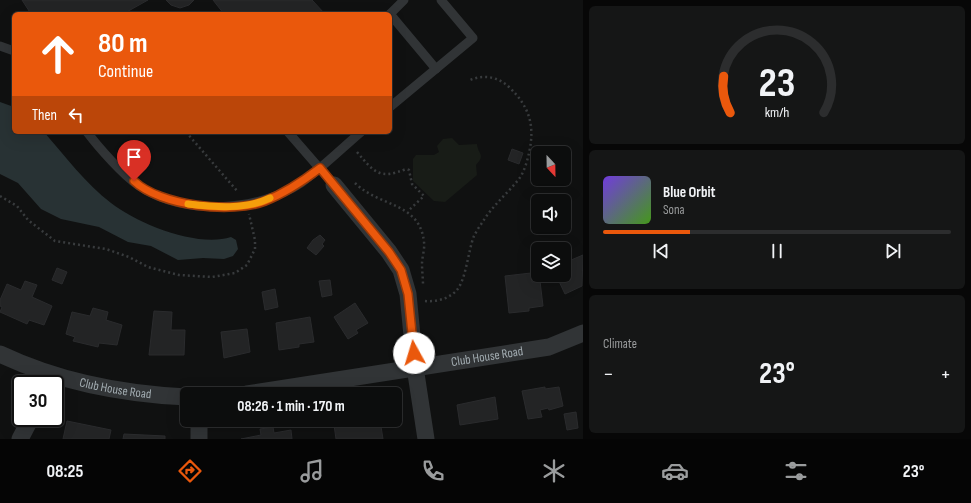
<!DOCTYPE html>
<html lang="en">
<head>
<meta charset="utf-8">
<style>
	:root { --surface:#0c0d0d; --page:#151616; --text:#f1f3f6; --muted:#9a9c9d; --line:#2c2d2e; --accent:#ea580c }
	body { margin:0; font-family:"Sofia Sans Condensed",sans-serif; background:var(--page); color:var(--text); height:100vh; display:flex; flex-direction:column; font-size:15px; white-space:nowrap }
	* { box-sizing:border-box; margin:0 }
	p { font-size:13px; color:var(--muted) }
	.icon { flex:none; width:22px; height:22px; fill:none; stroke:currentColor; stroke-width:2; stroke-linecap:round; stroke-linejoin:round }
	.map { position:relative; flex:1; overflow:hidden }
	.side { display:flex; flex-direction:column; gap:6px; padding:6px; background:#070707; width:388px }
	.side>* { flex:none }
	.hud { position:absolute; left:12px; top:12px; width:380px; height:122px; border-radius:6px; box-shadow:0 4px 16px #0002,0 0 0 1px var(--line); background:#ea580c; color:#fff; overflow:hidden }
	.needle { width:26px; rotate:158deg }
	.tools { position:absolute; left:531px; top:146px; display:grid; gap:8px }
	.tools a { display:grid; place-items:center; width:40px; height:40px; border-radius:6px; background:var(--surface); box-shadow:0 4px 16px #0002,0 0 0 1px var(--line); font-size:20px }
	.speed { position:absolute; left:12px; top:375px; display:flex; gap:8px; font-size:20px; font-weight:700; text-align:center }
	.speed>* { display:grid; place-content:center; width:52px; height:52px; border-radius:50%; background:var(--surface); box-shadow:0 4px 16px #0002,0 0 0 1px var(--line); line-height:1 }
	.speed .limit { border:2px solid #111; border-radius:6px; background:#fff; color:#111 }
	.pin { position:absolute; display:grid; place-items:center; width:34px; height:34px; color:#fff; margin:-41px -17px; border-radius:50% 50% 50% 0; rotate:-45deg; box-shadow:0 0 4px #0007 }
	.pin .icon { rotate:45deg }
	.me { position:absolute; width:44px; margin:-22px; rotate:354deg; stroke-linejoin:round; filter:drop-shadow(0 0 3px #0008) }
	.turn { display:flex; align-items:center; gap:14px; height:84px; padding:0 20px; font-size:18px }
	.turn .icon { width:52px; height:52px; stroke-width:2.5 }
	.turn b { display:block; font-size:28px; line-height:34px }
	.then { display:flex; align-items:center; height:38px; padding:0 20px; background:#0003; gap:8px; font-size:15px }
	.big { font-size:30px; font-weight:700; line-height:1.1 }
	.side .widget { flex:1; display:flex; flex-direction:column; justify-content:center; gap:6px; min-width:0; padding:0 14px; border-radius:6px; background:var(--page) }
	.side .dial { align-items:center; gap:0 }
	.dial svg { height:104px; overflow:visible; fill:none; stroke:var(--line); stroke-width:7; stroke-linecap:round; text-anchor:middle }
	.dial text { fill:var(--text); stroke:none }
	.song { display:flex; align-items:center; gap:12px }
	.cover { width:48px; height:48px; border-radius:6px; background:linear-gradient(135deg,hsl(260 70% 55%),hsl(100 70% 35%)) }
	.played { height:4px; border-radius:2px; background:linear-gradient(90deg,var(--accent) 25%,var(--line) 25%) }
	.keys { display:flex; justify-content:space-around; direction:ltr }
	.heat { display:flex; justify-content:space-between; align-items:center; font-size:22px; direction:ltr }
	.trip { position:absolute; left:180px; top:387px; width:222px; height:40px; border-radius:6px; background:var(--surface); box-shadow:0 4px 16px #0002,0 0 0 1px var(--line); font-weight:700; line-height:40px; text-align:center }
	.tab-bar { display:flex; height:64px; justify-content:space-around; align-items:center; background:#050505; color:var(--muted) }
	.tab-bar .icon { width:28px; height:28px }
	.tab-bar .current { color:var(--accent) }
	.tab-bar b { font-size:18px; color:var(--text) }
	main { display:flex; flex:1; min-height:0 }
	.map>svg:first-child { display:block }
	.green { fill:#181c17 }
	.water { fill:#283234 }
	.building { fill:#232425; stroke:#2a2b2d }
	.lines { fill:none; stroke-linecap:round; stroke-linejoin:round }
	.path { stroke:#383b3d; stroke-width:2.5; stroke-dasharray:2 3; stroke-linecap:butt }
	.lane { stroke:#313436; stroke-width:9 }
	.street { stroke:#313436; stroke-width:17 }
	.route-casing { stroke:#983908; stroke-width:10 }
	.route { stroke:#ea580c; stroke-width:7 }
	.slow { stroke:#f59e0b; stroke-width:7 }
	.labels { text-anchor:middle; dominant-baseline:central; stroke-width:4; stroke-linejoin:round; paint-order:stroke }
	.street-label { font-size:13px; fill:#a2acb1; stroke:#0b0c0c }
</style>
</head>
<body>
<main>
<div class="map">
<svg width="583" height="439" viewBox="0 0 583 439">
	<rect width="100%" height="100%" fill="#101111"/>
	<!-- green -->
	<path class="green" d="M 452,138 L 459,145 L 477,144 C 478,155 486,154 476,165 L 477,175 L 445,202 L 434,201 L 413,181 L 413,159 L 416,155 L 434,155 L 439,152 L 437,146 L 443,139 Z"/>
	<!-- water -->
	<path class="water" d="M 0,102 L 14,107 L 14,132 L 44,132 C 65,156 86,184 111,203 C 138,224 198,248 231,237 L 236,240 L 238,249 L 233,256 L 224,259 L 203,258 L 178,260 L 151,246 L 128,242 L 99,227 L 61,219 L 41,209 L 18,183 L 0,174 Z"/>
	<!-- building -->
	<g class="building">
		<path d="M 22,0 L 148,0 L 123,14 L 31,14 Z"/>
		<path d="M 166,0 L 194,0 L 189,5 L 180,8 L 171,5 Z"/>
		<path d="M 213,0 L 312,0 L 325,14 L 224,14 Z"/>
		<path d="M 512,149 L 523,153 L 519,164 L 508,160 Z"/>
		<path d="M 320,235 L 325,240 L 322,244 L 324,246 L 316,255 L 307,248 L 313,240 Z"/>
		<path d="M 583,255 L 582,286 L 565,294 L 556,275 L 564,275 L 564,263 Z"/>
		<path d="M 57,268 L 67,272 L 62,284 L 52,280 Z"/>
		<path d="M 531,273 L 532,282 L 540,281 L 543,306 L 529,308 L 529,311 L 509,313 L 505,276 Z"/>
		<path d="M 330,280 L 332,295 L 322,297 L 319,281 Z"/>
		<path d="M 25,281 L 37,285 L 32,297 L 52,306 L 44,325 L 29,320 L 27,324 L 0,312 L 2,307 L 0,306 L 0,300 L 7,284 L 21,290 Z"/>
		<path d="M 275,289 L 278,307 L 265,310 L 262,292 Z"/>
		<path d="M 355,303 L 368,323 L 356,330 L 358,333 L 348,339 L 334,317 Z"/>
		<path d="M 93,308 L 108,312 L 106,320 L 122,325 L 117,345 L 99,343 L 98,347 L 73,341 L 75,337 L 66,334 L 72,312 L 90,316 Z"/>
		<path d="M 154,311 L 172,312 L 171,330 L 185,330 L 184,355 L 149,355 Z"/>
		<path d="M 310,317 L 314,342 L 299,344 L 299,347 L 279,350 L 276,323 Z"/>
		<path d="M 247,329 L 250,352 L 224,358 L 221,332 Z"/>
		<path d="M 545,387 L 545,389 L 559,387 L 563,406 L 549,410 L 548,408 L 540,410 L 542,417 L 528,419 L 522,391 Z"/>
		<path d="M 495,397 L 498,419 L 460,425 L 457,405 Z"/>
		<path d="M 576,412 L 578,428 L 567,430 L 564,414 Z"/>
		<path d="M 361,420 L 380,420 L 383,439 L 336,439 L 334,425 Z"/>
		<path d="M 67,421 L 111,430 L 109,439 L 63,439 Z"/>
		<path d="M 273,427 L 274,433 L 291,430 L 292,439 L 241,439 L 261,435 L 260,429 Z"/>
		<path d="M 124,434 L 165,436 L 165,439 L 123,439 Z"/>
	</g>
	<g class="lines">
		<!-- path -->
		<g class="path">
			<path d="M 186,132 L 238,192"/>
			<path d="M 357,152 C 374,172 379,180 406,169 L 409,170 L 412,184 L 424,196 L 408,211"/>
			<path d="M 355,183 C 379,207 420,202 424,242 C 425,249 422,257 422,264 C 422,271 423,278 423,285"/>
			<path d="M 0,196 L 17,206 L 28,220 L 55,241 L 106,249 L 129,257 L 148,267 L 179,275 L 212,277 L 235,273 L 247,265 L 255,249 L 255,240 L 249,214"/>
			<path d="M 425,301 C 436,302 448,299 456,291 C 466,281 468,251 474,236 C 476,232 479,227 482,223 C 492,206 507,194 519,179 C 524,172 527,162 529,153 C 535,126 530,107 509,87 C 497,76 482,74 468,81"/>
		</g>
		<!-- lane -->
		<g class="lane">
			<path d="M 390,14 L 436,69"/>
			<path d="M 390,14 L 404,0"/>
			<path d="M 0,46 L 14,51"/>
			<path d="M 390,107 L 473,38 L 441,0"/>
			<path d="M 87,132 C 99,148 123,175 139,186 C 183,216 258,212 301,183 C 322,168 341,149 361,132"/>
			<path d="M 288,132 L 334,185"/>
		</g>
		<!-- street -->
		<g class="street">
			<path d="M 334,185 L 389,252 L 401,270 L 408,294 L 415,367 L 426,439"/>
			<path id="s1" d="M 0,354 C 59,382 122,394 187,397"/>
			<path id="s2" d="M 247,394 L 549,347 L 583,333"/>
			<path d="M 199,420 L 199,439"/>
			<path d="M 20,439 L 31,418"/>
		</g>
	</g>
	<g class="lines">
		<!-- route casing -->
		<g class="route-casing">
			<path id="route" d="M 134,181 C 160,206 232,214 265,201 C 285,193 303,181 320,168 L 389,252 L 401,270 L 408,294 L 414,353"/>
		</g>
		<!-- route -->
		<use href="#route" class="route"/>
		<!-- slow -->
		<path class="slow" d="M 188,204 C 215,207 245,210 270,198"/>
	</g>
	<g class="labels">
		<!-- street labels -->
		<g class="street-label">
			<text stroke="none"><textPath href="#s2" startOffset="243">Club House Road</textPath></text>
			<text stroke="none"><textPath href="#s1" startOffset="121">Club House Road</textPath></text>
		</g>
	</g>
</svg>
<div class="tools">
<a><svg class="needle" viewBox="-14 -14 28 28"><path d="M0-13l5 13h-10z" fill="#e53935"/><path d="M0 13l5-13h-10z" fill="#9a9c9d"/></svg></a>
<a><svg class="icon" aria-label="sound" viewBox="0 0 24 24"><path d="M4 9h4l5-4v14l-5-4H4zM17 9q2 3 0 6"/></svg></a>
<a><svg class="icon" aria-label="layers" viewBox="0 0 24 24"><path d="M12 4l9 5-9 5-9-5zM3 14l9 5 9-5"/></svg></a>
</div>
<div class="speed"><div class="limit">30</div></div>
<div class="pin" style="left:134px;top:181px;background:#d93025"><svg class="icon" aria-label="arrive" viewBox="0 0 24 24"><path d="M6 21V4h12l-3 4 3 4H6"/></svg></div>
<svg class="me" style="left:414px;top:353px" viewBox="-20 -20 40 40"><circle r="19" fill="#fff"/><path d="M0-13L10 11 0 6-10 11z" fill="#ea580c"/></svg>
<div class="trip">08:26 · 1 min · 170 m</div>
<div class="hud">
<div class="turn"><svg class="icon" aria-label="ahead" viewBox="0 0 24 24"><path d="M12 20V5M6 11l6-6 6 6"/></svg><div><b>80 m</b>Continue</div></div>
<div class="then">Then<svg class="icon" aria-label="left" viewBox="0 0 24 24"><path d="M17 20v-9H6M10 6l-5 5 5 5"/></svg></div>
</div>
</div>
<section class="side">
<div class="widget dial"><svg viewBox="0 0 100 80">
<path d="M14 69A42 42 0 1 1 86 69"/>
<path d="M14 69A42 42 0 0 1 9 41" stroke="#ea580c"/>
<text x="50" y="56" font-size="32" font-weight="700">23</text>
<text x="50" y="72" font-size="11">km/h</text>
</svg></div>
<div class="widget">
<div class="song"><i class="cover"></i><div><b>Blue Orbit</b><p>Sona</p></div></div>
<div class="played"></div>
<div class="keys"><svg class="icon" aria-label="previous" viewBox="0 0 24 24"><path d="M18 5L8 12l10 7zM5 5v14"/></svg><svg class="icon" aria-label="pause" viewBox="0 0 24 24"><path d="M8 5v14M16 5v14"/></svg><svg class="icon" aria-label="next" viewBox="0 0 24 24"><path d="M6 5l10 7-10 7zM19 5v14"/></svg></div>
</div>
<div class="widget"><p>Climate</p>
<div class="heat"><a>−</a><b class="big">23°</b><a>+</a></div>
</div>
</section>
</main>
<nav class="tab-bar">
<b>08:25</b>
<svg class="icon current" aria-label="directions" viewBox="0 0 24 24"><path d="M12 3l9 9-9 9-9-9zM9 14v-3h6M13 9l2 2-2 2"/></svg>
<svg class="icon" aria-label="music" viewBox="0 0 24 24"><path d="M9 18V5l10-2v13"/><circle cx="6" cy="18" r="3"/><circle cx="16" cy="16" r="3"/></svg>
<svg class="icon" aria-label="phone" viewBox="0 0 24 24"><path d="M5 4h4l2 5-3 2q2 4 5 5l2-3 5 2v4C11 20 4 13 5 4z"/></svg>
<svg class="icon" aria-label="climate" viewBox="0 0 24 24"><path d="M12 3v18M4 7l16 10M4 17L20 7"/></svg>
<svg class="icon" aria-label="car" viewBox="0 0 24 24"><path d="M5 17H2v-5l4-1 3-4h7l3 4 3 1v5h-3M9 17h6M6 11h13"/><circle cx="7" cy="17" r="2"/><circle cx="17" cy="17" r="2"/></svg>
<svg class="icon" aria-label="filters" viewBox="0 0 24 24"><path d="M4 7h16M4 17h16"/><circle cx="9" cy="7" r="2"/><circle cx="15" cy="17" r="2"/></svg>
<b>23°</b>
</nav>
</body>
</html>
